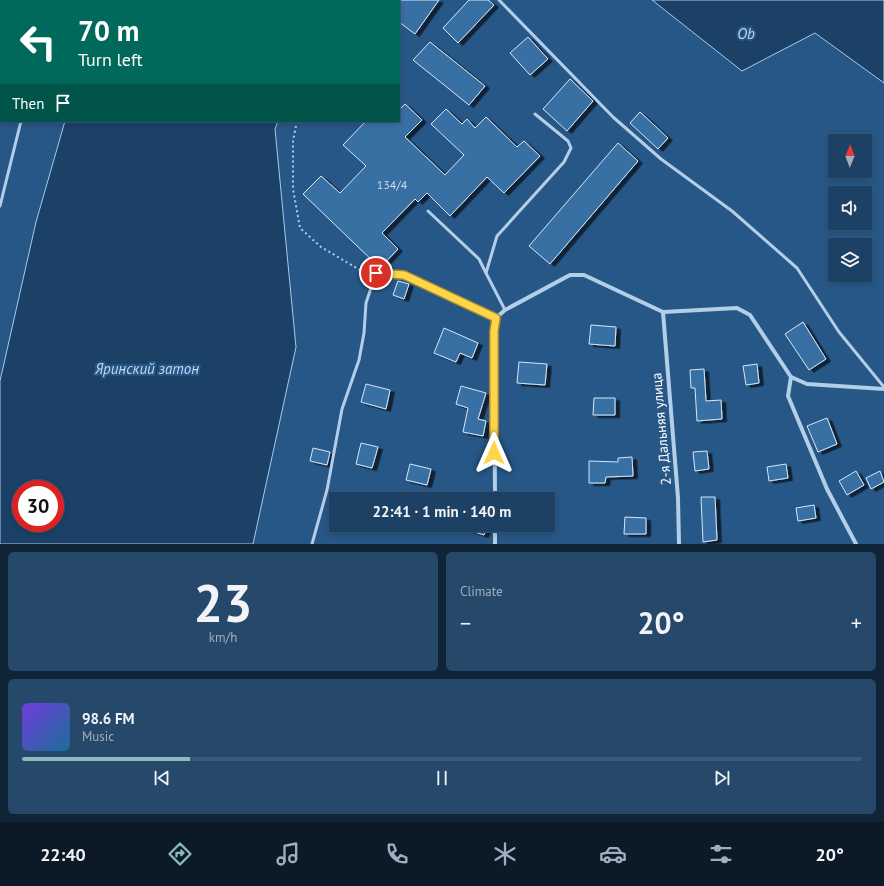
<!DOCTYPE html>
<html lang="en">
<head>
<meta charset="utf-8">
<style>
	:root { --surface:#1d4165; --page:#25486b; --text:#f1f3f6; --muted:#a0afbf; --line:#3b5a79; --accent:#8bbbb9 }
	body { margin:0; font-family:"PT Sans",sans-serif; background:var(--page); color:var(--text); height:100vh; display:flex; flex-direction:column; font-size:15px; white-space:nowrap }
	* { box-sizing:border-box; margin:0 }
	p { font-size:13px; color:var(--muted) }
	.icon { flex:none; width:22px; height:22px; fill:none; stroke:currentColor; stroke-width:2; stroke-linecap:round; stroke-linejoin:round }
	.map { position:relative; height:544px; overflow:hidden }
	.panel { display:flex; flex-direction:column; gap:8px; padding:8px; background:#102438; flex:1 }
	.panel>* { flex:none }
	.banner { position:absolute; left:0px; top:0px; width:400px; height:122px; box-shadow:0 2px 6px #0003,0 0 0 1px var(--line); background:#00695c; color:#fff; overflow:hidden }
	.needle { width:26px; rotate:1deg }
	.buttons { position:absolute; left:828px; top:134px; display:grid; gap:8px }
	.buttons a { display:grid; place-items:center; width:44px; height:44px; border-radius:0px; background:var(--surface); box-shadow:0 2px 6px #0003,0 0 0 1px var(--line); font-size:20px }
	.speed { position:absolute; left:12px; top:480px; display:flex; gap:8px; font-size:20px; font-weight:700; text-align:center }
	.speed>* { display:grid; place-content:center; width:52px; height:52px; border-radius:50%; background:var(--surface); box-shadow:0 2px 6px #0003,0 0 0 1px var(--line); line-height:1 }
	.speed .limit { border:6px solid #d22; background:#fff; color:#111 }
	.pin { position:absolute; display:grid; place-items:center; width:34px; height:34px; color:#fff; margin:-17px; border:2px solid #fff; border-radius:50%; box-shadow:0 1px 4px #0007 }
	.me { position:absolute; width:44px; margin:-22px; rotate:0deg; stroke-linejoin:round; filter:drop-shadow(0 0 3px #0008) }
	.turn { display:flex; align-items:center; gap:14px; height:84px; padding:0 12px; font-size:18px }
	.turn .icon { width:52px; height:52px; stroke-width:2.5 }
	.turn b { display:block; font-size:28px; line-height:34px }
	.then { display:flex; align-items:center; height:38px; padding:0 12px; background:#0003; gap:8px; font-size:15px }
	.big { font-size:30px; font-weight:700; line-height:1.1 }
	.panel .card { flex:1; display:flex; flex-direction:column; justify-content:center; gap:6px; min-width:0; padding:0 14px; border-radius:6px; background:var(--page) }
	.panel .dial { align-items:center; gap:0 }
	.dial b { font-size:52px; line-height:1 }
	.song { display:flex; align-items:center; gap:12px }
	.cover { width:48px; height:48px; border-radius:6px; background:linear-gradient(135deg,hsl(260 70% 55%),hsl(200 70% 35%)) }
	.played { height:4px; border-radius:2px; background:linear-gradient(90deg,var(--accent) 20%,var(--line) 20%) }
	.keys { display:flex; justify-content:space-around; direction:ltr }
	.heat { display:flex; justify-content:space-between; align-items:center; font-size:22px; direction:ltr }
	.panel .tiles { flex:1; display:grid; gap:8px; grid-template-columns:1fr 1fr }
	.card:last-child { grid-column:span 2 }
	.trip { position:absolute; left:329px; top:492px; width:226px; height:40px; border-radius:0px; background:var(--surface); box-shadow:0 2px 6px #0003,0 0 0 1px var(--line); font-weight:700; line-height:40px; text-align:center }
	.tab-bar { display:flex; height:64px; justify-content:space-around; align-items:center; background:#0c1a28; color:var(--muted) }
	.tab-bar .icon { width:28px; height:28px }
	.tab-bar .current { color:var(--accent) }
	.tab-bar b { font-size:18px; color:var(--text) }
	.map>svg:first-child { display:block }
	.water { fill:#1c4167; stroke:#a7cae9; fill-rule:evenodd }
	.building { fill:#386fa3; stroke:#d6e7f6; filter:url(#shadow) }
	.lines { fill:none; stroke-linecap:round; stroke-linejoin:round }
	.path { stroke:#b2cee8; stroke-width:2; stroke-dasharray:2 3; stroke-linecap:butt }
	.lane { stroke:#b2cee8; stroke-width:3 }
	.street { stroke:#b2cee8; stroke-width:4 }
	.route-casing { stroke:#a68a30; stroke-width:10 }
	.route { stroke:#ffd54a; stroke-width:7 }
	.labels { text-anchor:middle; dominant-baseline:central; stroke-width:4; stroke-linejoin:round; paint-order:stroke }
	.number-label { font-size:12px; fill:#cddbe8 }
	.street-label { font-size:14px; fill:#fff; stroke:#275787 }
	.water-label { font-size:15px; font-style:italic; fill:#bed8f0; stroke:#275787 }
</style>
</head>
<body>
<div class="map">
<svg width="884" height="544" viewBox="0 0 884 544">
	<defs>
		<filter id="shadow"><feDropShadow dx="4.5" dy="2.5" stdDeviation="0" flood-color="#0009"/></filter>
	</defs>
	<rect width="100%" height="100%" fill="#275787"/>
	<!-- water -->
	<g class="water">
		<path d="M 101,0 L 318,0 L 101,1 Z"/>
		<path d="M 652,0 L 884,0 L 884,83 L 815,33 L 742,71 Z"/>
		<path d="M 65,121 L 278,121 L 275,129 L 296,347 L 253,544 L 0,544 L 0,381 L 36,222 ZM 21,489 L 55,489 L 55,523 L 21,523 Z"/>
	</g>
	<!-- building -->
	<g class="building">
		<path d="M 399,0 L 439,0 L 415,34 L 399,22 Z"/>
		<path d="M 469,0 L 488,0 L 494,5 L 458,43 L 443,28 Z"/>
		<path d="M 528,37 L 548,59 L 530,75 L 510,53 Z"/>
		<path d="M 430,42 L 485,86 L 469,105 L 413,60 Z"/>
		<path d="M 570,79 L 593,101 L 567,131 L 543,109 Z"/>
		<path d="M 405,104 L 422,120 L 405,137 L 445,175 L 464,155 L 431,124 L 446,109 L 462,124 L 467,119 L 475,128 L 486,117 L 517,147 L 524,141 L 540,156 L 504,193 L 487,177 L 450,216 L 427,193 L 418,202 L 415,199 L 382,233 L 398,249 L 380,268 L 303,194 L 321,176 L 340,193 L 366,166 L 343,145 L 366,121 L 399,121 L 399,110 Z"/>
		<path d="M 640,112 L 668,138 L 658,149 L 630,123 Z"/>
		<path d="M 618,143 L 638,161 L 550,264 L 529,246 Z"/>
		<path d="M 398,281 L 409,284 L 404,299 L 393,295 Z"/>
		<path d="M 803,322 L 826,359 L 809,370 L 785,334 Z"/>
		<path d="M 591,325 L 616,327 L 615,346 L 589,344 Z"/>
		<path d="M 444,328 L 478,343 L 472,358 L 460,353 L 456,362 L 434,353 Z"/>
		<path d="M 519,362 L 547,364 L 545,385 L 517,383 Z"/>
		<path d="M 757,364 L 759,383 L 746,385 L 743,366 Z"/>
		<path d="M 704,369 L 706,401 L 721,400 L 722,419 L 697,421 L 695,388 L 691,388 L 690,370 Z"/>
		<path d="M 366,384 L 390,390 L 386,409 L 361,402 Z"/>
		<path d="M 461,386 L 486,393 L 478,419 L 486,421 L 483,436 L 463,432 L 468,408 L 456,404 Z"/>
		<path d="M 594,398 L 615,398 L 615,415 L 593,415 Z"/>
		<path d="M 827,418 L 837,444 L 818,452 L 807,426 Z"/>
		<path d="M 361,443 L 378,447 L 372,468 L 356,464 Z"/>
		<path d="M 313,448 L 330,452 L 327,465 L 310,461 Z"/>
		<path d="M 707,451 L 709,469 L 695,471 L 693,452 Z"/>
		<path d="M 632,457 L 633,476 L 606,477 L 605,483 L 589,483 L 589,461 L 618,462 L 618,458 Z"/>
		<path d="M 410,464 L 431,469 L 427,485 L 406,480 Z"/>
		<path d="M 786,464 L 788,478 L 769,481 L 767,467 Z"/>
		<path d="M 856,471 L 864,485 L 847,495 L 839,481 Z"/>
		<path d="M 880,471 L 884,482 L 871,489 L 866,478 Z"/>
		<path d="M 701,497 L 715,497 L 717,540 L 703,542 Z"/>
		<path d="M 814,505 L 816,518 L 798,521 L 796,508 Z"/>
		<path d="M 625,517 L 646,518 L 646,534 L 624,534 Z"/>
		<path d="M 459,525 L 488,525 L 484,535 L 459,527 Z"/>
	</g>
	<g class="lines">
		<!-- path -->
		<path class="path" d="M 297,121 L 293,141 L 293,189 L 300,228 L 321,247 L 360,270 L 369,272"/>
		<!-- lane -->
		<g class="lane">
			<path d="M 499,0 L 613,117 L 661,159 L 732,211 L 797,268 L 839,332 L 884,387"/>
			<path d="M 50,1 L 50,0"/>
			<path d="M 0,206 L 21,121"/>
			<path d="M 428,211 L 479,259 L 486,273"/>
			<path d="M 505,310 L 486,273 L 497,236 L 564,162 L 571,148 L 568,141 L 535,114"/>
			<path d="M 312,544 L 327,490 L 342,409 L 359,360 L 364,333 L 366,303 L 376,273 L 404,275 L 496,318"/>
		</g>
		<!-- street -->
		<g class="street">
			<path d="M 663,312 L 678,498 L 679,544"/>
			<path d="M 791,377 L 788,396 L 827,489 L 856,544"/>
			<path d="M 495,499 L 494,331 L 496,318 L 505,310 L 570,275 L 584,275 L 663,312 L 737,308 L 750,315 L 791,377 L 807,384 L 884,389"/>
			<path d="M 495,525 L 495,544"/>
		</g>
	</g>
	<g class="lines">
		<!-- route casing -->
		<g class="route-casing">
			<path id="route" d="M 376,273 L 404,275 L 496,318 L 494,331 L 494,453"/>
		</g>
		<!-- route -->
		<use href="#route" class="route"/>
	</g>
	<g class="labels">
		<!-- number labels -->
		<g class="number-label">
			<text x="392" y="184">134/4</text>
		</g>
		<!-- street labels -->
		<g class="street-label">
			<text transform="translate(661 429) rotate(-95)">2-я Дальняя улица</text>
		</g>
		<!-- water labels -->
		<g class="water-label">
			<text x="746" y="33">Ob</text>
			<text x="147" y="368">Яринский затон</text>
		</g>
	</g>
</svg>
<div class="buttons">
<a><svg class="needle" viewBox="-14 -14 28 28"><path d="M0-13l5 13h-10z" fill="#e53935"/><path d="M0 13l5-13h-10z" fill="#a0afbf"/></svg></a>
<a><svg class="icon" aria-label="sound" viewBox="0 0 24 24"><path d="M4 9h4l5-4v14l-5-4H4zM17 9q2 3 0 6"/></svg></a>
<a><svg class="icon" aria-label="layers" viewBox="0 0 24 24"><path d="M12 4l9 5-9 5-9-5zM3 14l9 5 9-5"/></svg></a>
</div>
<div class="speed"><div class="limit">30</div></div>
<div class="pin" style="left:376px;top:273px;background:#d93025"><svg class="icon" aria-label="arrive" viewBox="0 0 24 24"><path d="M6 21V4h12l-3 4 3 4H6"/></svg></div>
<svg class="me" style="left:494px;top:453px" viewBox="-20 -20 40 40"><path d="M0-17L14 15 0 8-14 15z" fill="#ffd54a" stroke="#fff" stroke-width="4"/></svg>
<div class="trip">22:41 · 1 min · 140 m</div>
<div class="banner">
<div class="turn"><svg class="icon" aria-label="left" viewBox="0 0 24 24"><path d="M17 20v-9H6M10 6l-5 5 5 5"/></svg><div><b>70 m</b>Turn left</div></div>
<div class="then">Then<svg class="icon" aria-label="arrive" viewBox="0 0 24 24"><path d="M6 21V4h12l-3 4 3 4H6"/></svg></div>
</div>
</div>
<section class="panel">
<div class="tiles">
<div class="card dial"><b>23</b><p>km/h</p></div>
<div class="card"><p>Climate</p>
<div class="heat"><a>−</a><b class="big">20°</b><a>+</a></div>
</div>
<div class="card">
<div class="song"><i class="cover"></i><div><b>98.6 FM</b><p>Music</p></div></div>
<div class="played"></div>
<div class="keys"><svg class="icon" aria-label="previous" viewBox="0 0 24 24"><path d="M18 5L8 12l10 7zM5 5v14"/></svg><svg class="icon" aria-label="pause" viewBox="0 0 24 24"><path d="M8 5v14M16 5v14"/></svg><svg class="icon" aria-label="next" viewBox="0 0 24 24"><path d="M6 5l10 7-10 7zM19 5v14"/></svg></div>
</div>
</div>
</section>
<nav class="tab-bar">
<b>22:40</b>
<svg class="icon current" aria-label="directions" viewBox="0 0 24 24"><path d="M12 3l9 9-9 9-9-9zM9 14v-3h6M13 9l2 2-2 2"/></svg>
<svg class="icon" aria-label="music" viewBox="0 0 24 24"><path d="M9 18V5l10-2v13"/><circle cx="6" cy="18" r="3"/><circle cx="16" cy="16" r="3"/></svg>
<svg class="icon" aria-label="phone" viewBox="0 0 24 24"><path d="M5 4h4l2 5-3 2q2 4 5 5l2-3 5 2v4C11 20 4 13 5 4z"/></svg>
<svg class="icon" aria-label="climate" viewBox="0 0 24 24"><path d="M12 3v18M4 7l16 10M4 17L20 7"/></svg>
<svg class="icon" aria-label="car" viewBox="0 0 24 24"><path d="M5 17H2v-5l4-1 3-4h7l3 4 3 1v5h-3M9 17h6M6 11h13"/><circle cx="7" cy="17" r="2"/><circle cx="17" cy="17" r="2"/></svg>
<svg class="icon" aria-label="filters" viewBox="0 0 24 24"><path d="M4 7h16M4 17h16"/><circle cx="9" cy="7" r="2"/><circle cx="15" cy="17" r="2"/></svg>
<b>20°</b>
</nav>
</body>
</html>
